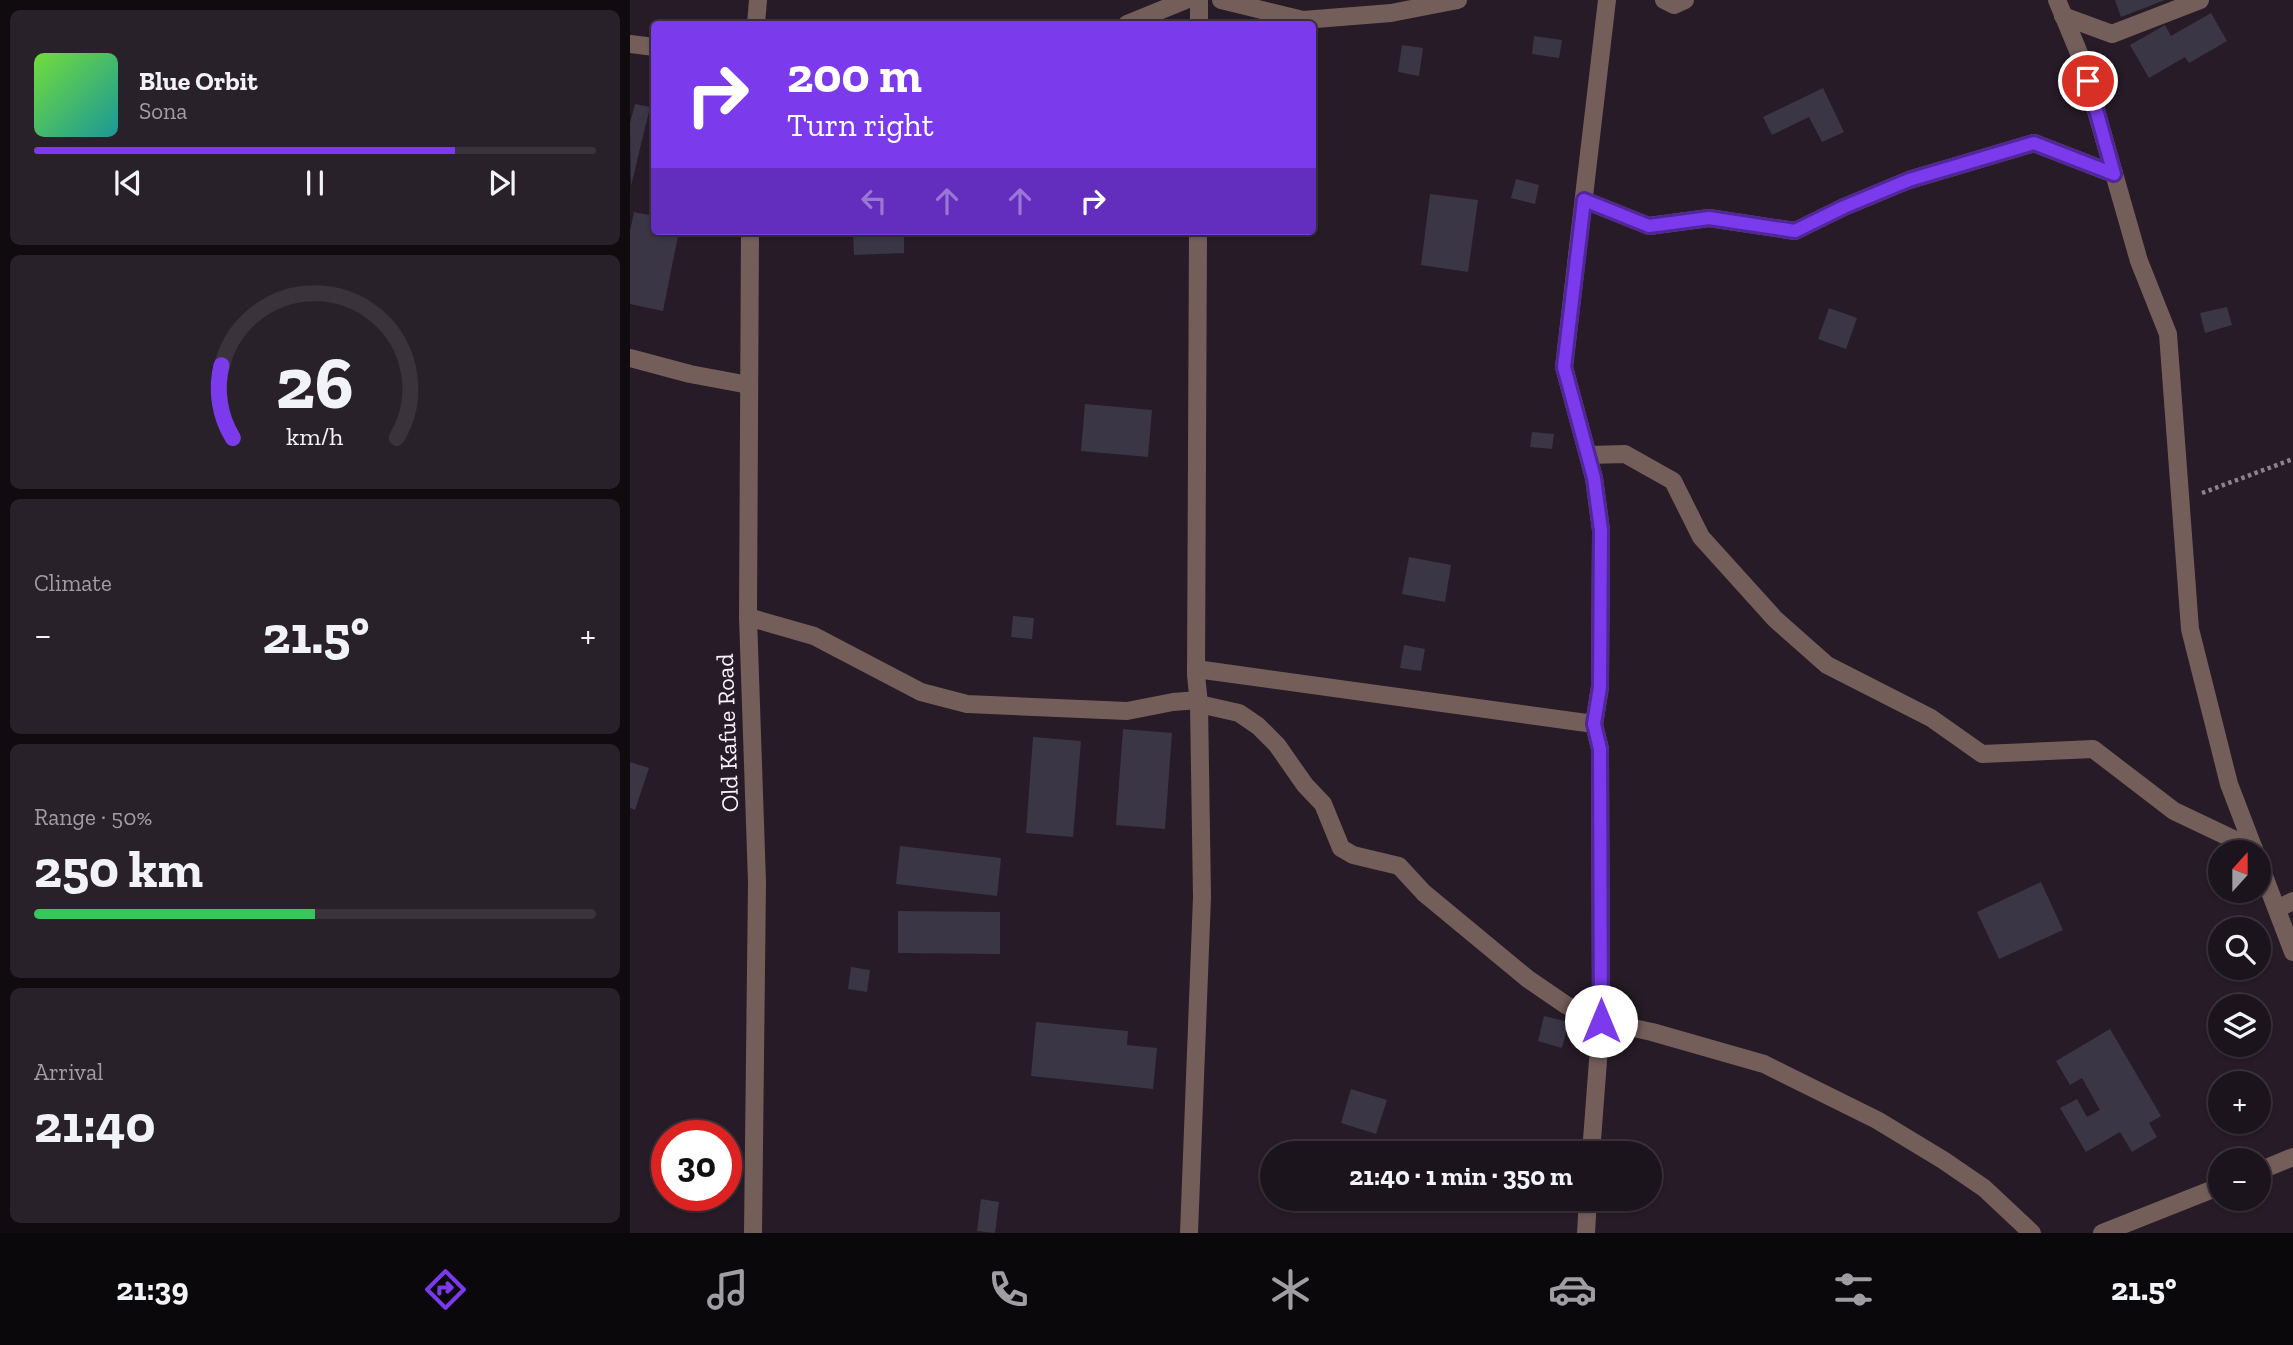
<!DOCTYPE html>
<html lang="en">
<head>
<meta charset="utf-8">
<style>
	:root { --surface:#1c141c; --page:#292129; --text:#f1f3f6; --muted:#a09ea3; --line:#3a333b; --accent:#7c3aed }
	body { margin:0; font-family:"Zilla Slab",serif; background:var(--page); color:var(--text); height:100vh; display:flex; flex-direction:column; font-size:26px; white-space:nowrap }
	* { box-sizing:border-box; margin:0 }
	p { font-size:23px; color:var(--muted) }
	.icon { flex:none; width:38px; height:38px; fill:none; stroke:currentColor; stroke-width:2; stroke-linecap:round; stroke-linejoin:round }
	.map { position:relative; flex:1; overflow:hidden }
	.panel { display:flex; flex-direction:column; gap:10px; padding:10px; background:#0f0b0f; width:630px }
	.panel>* { flex:none }
	.guide { position:absolute; left:21px; top:21px; width:665px; height:214px; border-radius:7px; box-shadow:0 2px 5px #0004,0 0 0 2px var(--line); background:#7c3aed; color:#fff; overflow:hidden }
	.needle { width:46px; rotate:21deg }
	.fabs { position:absolute; left:1578px; top:840px; display:grid; gap:14px }
	.fabs a { display:grid; place-items:center; width:63px; height:63px; border-radius:50%; background:var(--surface); box-shadow:0 2px 5px #0004,0 0 0 2px var(--line); font-size:35px }
	.speed { position:absolute; left:21px; top:1120px; display:flex; gap:14px; font-size:35px; font-weight:700; text-align:center }
	.speed>* { display:grid; place-content:center; width:91px; height:91px; border-radius:50%; background:var(--surface); box-shadow:0 2px 5px #0004,0 0 0 2px var(--line); line-height:1 }
	.speed .limit { border:10px solid #d22; background:#fff; color:#111 }
	.pin { position:absolute; display:grid; place-items:center; width:60px; height:60px; color:#fff; margin:-30px; border:4px solid #fff; border-radius:50%; box-shadow:0 2px 7px #0007 }
	.me { position:absolute; width:77px; margin:-38px; rotate:0deg; stroke-linejoin:round; filter:drop-shadow(0 0 5px #0008) }
	.turn { display:flex; align-items:center; gap:24px; height:147px; padding:0 21px; font-size:32px }
	.turn .icon { width:91px; height:91px; stroke-width:2.5 }
	.turn b { display:block; font-size:49px; line-height:60px }
	.lanes { display:flex; align-items:center; height:66px; padding:0 21px; background:#0003; justify-content:center; gap:35px; direction:ltr }
	.lanes .off { opacity:.35 }
	.big { font-size:52px; font-weight:700; line-height:1.1 }
	.panel .tile { flex:1; display:flex; flex-direction:column; justify-content:center; gap:10px; min-width:0; padding:0 24px; border-radius:10px; background:var(--page) }
	.panel .dial { align-items:center; gap:0 }
	.dial svg { height:182px; overflow:visible; fill:none; stroke:var(--line); stroke-width:7; stroke-linecap:round; text-anchor:middle }
	.dial text { fill:var(--text); stroke:none }
	.song { display:flex; align-items:center; gap:21px }
	.cover { width:84px; height:84px; border-radius:10px; background:linear-gradient(135deg,hsl(100 70% 55%),hsl(180 70% 35%)) }
	.played { height:7px; border-radius:4px; background:linear-gradient(90deg,var(--accent) 75%,var(--line) 75%) }
	.keys { display:flex; justify-content:space-around; direction:ltr }
	.heat { display:flex; justify-content:space-between; align-items:center; font-size:38px; direction:ltr }
	.charge { height:10px; border-radius:5px; background:linear-gradient(90deg,#34c759 50%,var(--line) 0) }
	.trip { position:absolute; left:630px; top:1141px; width:402px; height:70px; border-radius:35px; background:var(--surface); box-shadow:0 2px 5px #0004,0 0 0 2px var(--line); font-weight:700; line-height:70px; text-align:center }
	.tab-bar { display:flex; height:112px; justify-content:space-around; align-items:center; background:#0b080b; color:var(--muted) }
	.tab-bar .icon { width:49px; height:49px }
	.tab-bar .active { color:var(--accent) }
	.tab-bar b { font-size:32px; color:var(--text) }
	main { display:flex; flex:1; min-height:0 }
	.map>svg:first-child { display:block }
	.building { fill:#3b3645 }
	.lines { fill:none; stroke-linecap:round; stroke-linejoin:round }
	.path { stroke:#8d838d; stroke-width:4.5; stroke-dasharray:3.5 3.5; stroke-linecap:butt }
	.minor { stroke:#735e5a; stroke-width:18 }
	.tertiary { stroke:#735e5a; stroke-width:18 }
	.route-casing { stroke:#51269a; stroke-width:18 }
	.route { stroke:#7c3aed; stroke-width:12 }
	.labels { text-anchor:middle; dominant-baseline:central; stroke-width:7; stroke-linejoin:round; paint-order:stroke }
	.street-label { font-size:24px; fill:#faf2fa; stroke:#261b26 }
</style>
</head>
<body>
<main>
<section class="panel">
<div class="tile">
<div class="song"><i class="cover"></i><div><b>Blue Orbit</b><p>Sona</p></div></div>
<div class="played"></div>
<div class="keys"><svg class="icon" aria-label="previous" viewBox="0 0 24 24"><path d="M18 5L8 12l10 7zM5 5v14"/></svg><svg class="icon" aria-label="pause" viewBox="0 0 24 24"><path d="M8 5v14M16 5v14"/></svg><svg class="icon" aria-label="next" viewBox="0 0 24 24"><path d="M6 5l10 7-10 7zM19 5v14"/></svg></div>
</div>
<div class="tile dial"><svg viewBox="0 0 100 80">
<path d="M14 69A42 42 0 1 1 86 69"/>
<path d="M14 69A42 42 0 0 1 9 37" stroke="#7c3aed"/>
<text x="50" y="56" font-size="32" font-weight="700">26</text>
<text x="50" y="72" font-size="11">km/h</text>
</svg></div>
<div class="tile"><p>Climate</p>
<div class="heat"><a>−</a><b class="big">21.5°</b><a>+</a></div>
</div>
<div class="tile"><p>Range · 50%</p><b class="big">250 km</b><div class="charge"></div></div>
<div class="tile"><p>Arrival</p><b class="big">21:40</b></div>
</section>
<div class="map">
<svg width="1663" height="1233" viewBox="0 0 1663 1233">
	<rect width="100%" height="100%" fill="#261b26"/>
	<!-- building -->
	<g class="building">
		<path d="M 1485,0 L 1535,0 L 1491,17 Z"/>
		<path d="M 1581,13 L 1597,41 L 1559,63 L 1555,57 L 1519,78 L 1500,45 L 1535,25 L 1541,36 Z"/>
		<path d="M 904,36 L 932,40 L 929,58 L 902,54 Z"/>
		<path d="M 772,45 L 793,48 L 789,76 L 768,72 Z"/>
		<path d="M 1193,88 L 1214,132 L 1192,142 L 1179,117 L 1142,135 L 1133,117 Z"/>
		<path d="M 5,104 L 20,107 L 1,186 L 0,123 Z"/>
		<path d="M 886,179 L 909,185 L 905,204 L 881,198 Z"/>
		<path d="M 800,194 L 848,200 L 838,272 L 791,265 Z"/>
		<path d="M 4,212 L 24,216 L 24,231 L 49,231 L 33,311 L 0,304 L 0,231 Z"/>
		<path d="M 223,231 L 274,231 L 274,253 L 224,255 Z"/>
		<path d="M 1597,307 L 1602,325 L 1575,333 L 1570,313 Z"/>
		<path d="M 1199,308 L 1227,318 L 1216,349 L 1188,339 Z"/>
		<path d="M 455,404 L 522,410 L 518,457 L 451,451 Z"/>
		<path d="M 902,432 L 924,434 L 922,449 L 900,447 Z"/>
		<path d="M 779,557 L 821,565 L 815,602 L 772,594 Z"/>
		<path d="M 383,616 L 404,618 L 402,639 L 381,637 Z"/>
		<path d="M 774,645 L 795,649 L 791,671 L 770,668 Z"/>
		<path d="M 493,729 L 542,733 L 535,829 L 486,825 Z"/>
		<path d="M 403,737 L 451,741 L 443,837 L 396,833 Z"/>
		<path d="M 0,762 L 19,768 L 5,810 L 0,808 Z"/>
		<path d="M 270,846 L 371,858 L 367,896 L 266,884 Z"/>
		<path d="M 1411,882 L 1433,930 L 1369,959 L 1347,912 Z"/>
		<path d="M 268,911 L 370,912 L 370,954 L 268,953 Z"/>
		<path d="M 221,967 L 240,970 L 237,992 L 218,989 Z"/>
		<path d="M 914,1016 L 939,1022 L 932,1048 L 908,1041 Z"/>
		<path d="M 406,1022 L 498,1031 L 497,1045 L 527,1048 L 523,1089 L 401,1076 Z"/>
		<path d="M 1480,1029 L 1531,1116 L 1519,1123 L 1527,1137 L 1502,1152 L 1490,1132 L 1456,1152 L 1430,1108 L 1447,1099 L 1457,1117 L 1470,1110 L 1452,1078 L 1440,1085 L 1426,1061 Z"/>
		<path d="M 721,1089 L 757,1100 L 746,1134 L 711,1123 Z"/>
		<path d="M 351,1199 L 369,1202 L 365,1233 L 347,1231 Z"/>
	</g>
	<g class="lines">
		<!-- path -->
		<path class="path" d="M 1572,493 L 1663,459"/>
		<!-- minor -->
		<g class="minor">
			<path d="M 591,0 L 673,20 L 761,13 L 828,0"/>
			<path d="M 1034,0 L 1044,5 L 1055,0"/>
			<path d="M 1427,0 L 1451,58 L 1509,261 L 1538,334 L 1560,629 L 1599,784 L 1625,852"/>
			<path d="M 1433,16 L 1482,34 L 1570,0"/>
			<path d="M 497,24 L 556,0"/>
			<path d="M 569,24 L 569,0"/>
			<path d="M 0,44 L 24,47"/>
			<path d="M 954,200 L 1019,226 L 1079,218 L 1165,231 L 1214,207 L 1279,180 L 1404,143 L 1484,174"/>
			<path d="M 0,358 L 60,374 L 119,385"/>
			<path d="M 959,455 L 995,454 L 1043,481 L 1071,537 L 1145,619 L 1197,665 L 1301,718 L 1352,754 L 1463,749 L 1544,811 L 1624,849"/>
			<path d="M 118,617 L 184,636 L 291,692 L 337,704 L 497,711 L 543,702 L 568,700 L 569,704 L 609,713 L 628,726 L 647,745 L 675,785 L 693,804 L 711,848 L 723,855 L 769,866 L 794,893 L 898,979 L 936,1005 L 971,1021 L 1022,1032 L 1134,1064 L 1247,1120 L 1313,1160 L 1354,1188 L 1402,1233"/>
			<path d="M 566,669 L 964,724"/>
			<path d="M 1629,863 L 1663,952"/>
			<path d="M 1647,909 L 1663,901"/>
			<path d="M 961,1153 L 971,1021 L 970,749 L 964,724 L 970,687 L 971,530 L 964,478 L 934,367 L 977,0"/>
			<path d="M 1629,1171 L 1663,1157"/>
			<path d="M 559,1233 L 572,897 L 569,704 L 566,675 L 568,231"/>
			<path d="M 956,1233 L 958,1199"/>
			<path d="M 1472,1233 L 1591,1186"/>
		</g>
		<!-- tertiary -->
		<g class="tertiary">
			<path d="M 126,24 L 128,0"/>
			<path d="M 120,231 L 118,617 L 127,882 L 123,1233"/>
		</g>
	</g>
	<g class="lines">
		<!-- route casing -->
		<g class="route-casing">
			<path id="route" d="M 971,1021 L 970,749 L 964,724 L 970,687 L 971,530 L 964,478 L 934,367 L 954,200 L 1019,226 L 1079,218 L 1165,231 L 1214,207 L 1279,180 L 1404,143 L 1484,174 L 1458,81"/>
		</g>
		<!-- route -->
		<use href="#route" class="route"/>
	</g>
	<g class="labels">
		<!-- street labels -->
		<g class="street-label">
			<text transform="translate(97 733) rotate(-92)">Old Kafue Road</text>
		</g>
	</g>
</svg>
<div class="fabs">
<a><svg class="needle" viewBox="-14 -14 28 28"><path d="M0-13l5 13h-10z" fill="#e53935"/><path d="M0 13l5-13h-10z" fill="#a09ea3"/></svg></a>
<a><svg class="icon" aria-label="search" viewBox="0 0 24 24"><circle cx="10" cy="10" r="6"/><path d="M15 15l6 6"/></svg></a>
<a><svg class="icon" aria-label="layers" viewBox="0 0 24 24"><path d="M12 4l9 5-9 5-9-5zM3 14l9 5 9-5"/></svg></a>
<a>+</a>
<a>−</a>
</div>
<div class="speed"><div class="limit">30</div></div>
<div class="pin" style="left:1458px;top:81px;background:#d93025"><svg class="icon" aria-label="arrive" viewBox="0 0 24 24"><path d="M6 21V4h12l-3 4 3 4H6"/></svg></div>
<svg class="me" style="left:971px;top:1021px" viewBox="-20 -20 40 40"><circle r="19" fill="#fff"/><path d="M0-13L10 11 0 6-10 11z" fill="#7c3aed"/></svg>
<div class="trip">21:40 · 1 min · 350 m</div>
<div class="guide">
<div class="turn"><svg class="icon" aria-label="right" viewBox="0 0 24 24"><path d="M7 20v-9h11M14 6l5 5-5 5"/></svg><div><b>200 m</b>Turn right</div></div>
<div class="lanes"><svg class="icon off" aria-label="left" viewBox="0 0 24 24"><path d="M17 20v-9H6M10 6l-5 5 5 5"/></svg><svg class="icon off" aria-label="ahead" viewBox="0 0 24 24"><path d="M12 20V5M6 11l6-6 6 6"/></svg><svg class="icon off" aria-label="ahead" viewBox="0 0 24 24"><path d="M12 20V5M6 11l6-6 6 6"/></svg><svg class="icon" aria-label="right" viewBox="0 0 24 24"><path d="M7 20v-9h11M14 6l5 5-5 5"/></svg></div>
</div>
</div>
</main>
<nav class="tab-bar">
<b>21:39</b>
<svg class="icon active" aria-label="directions" viewBox="0 0 24 24"><path d="M12 3l9 9-9 9-9-9zM9 14v-3h6M13 9l2 2-2 2"/></svg>
<svg class="icon" aria-label="music" viewBox="0 0 24 24"><path d="M9 18V5l10-2v13"/><circle cx="6" cy="18" r="3"/><circle cx="16" cy="16" r="3"/></svg>
<svg class="icon" aria-label="phone" viewBox="0 0 24 24"><path d="M5 4h4l2 5-3 2q2 4 5 5l2-3 5 2v4C11 20 4 13 5 4z"/></svg>
<svg class="icon" aria-label="climate" viewBox="0 0 24 24"><path d="M12 3v18M4 7l16 10M4 17L20 7"/></svg>
<svg class="icon" aria-label="car" viewBox="0 0 24 24"><path d="M5 17H2v-5l4-1 3-4h7l3 4 3 1v5h-3M9 17h6M6 11h13"/><circle cx="7" cy="17" r="2"/><circle cx="17" cy="17" r="2"/></svg>
<svg class="icon" aria-label="filters" viewBox="0 0 24 24"><path d="M4 7h16M4 17h16"/><circle cx="9" cy="7" r="2"/><circle cx="15" cy="17" r="2"/></svg>
<b>21.5°</b>
</nav>
</body>
</html>
